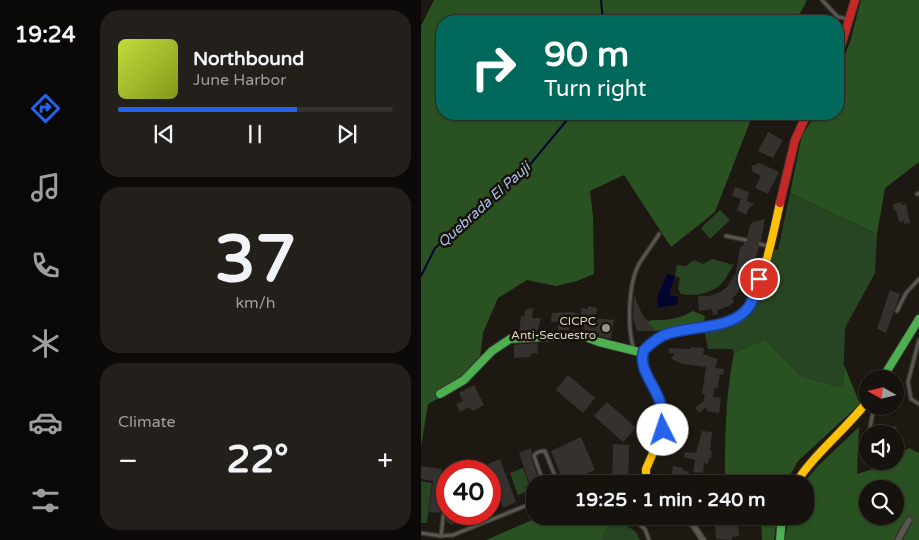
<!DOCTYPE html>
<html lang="en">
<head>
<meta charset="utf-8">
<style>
	:root { --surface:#16130e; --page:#23201c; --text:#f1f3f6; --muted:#9e9e9e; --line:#35322e; --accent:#2563eb }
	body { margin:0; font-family:"Varela Round",sans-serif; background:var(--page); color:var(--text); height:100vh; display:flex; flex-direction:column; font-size:19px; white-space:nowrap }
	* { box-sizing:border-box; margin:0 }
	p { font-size:16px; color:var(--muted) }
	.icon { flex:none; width:28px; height:28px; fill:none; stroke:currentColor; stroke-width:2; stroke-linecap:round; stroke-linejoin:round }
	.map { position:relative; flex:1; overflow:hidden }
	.drawer { display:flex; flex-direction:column; gap:10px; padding:10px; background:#0c0a08; width:331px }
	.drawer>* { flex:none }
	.banner { position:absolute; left:15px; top:15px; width:408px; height:105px; border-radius:20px; box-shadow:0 1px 4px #0004,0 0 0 1px var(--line); background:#00695c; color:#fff; overflow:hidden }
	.needle { width:32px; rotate:278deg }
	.buttons { position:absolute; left:438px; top:370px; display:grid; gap:10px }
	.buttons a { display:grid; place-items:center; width:45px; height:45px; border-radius:50%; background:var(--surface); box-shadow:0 1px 4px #0004,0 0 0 1px var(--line); font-size:25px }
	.speed { position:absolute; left:15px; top:460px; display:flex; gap:10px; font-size:25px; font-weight:700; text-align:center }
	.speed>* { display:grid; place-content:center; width:65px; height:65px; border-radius:50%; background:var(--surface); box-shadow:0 1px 4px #0004,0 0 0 1px var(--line); line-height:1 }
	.speed .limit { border:8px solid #d22; background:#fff; color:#111 }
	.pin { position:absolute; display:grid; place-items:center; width:42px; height:42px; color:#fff; margin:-21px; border:2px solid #fff; border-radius:50%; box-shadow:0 1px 5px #0007 }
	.me { position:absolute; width:55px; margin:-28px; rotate:356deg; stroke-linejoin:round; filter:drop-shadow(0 0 4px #0008) }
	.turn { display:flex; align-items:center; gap:18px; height:105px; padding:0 25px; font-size:22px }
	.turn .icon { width:65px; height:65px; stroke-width:2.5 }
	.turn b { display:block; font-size:35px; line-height:42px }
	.big { font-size:38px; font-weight:800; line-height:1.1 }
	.drawer .widget { flex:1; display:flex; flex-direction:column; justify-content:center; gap:8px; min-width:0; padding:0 18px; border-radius:20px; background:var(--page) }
	.drawer .dial { align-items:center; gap:0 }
	.dial b { font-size:65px; line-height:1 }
	.song { display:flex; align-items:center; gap:15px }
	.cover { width:60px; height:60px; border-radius:8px; background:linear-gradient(135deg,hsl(70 70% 55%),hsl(70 70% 35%)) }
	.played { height:5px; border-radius:2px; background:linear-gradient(90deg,var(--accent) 65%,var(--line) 65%) }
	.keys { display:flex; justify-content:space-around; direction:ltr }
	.heat { display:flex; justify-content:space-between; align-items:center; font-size:28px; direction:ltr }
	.trip { position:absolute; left:105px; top:475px; width:288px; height:50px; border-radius:20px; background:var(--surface); box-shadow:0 1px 4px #0004,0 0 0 1px var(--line); font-weight:800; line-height:50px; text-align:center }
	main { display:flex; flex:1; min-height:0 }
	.dock { display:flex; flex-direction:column; width:90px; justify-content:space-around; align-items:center; background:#090806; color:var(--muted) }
	.dock .icon { width:35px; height:35px }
	.dock .active { color:var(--accent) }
	.dock b { font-size:22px; color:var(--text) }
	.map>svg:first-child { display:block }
	.green { fill:#274522 }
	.forest { fill:#2a5122; fill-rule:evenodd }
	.water { fill:#030531 }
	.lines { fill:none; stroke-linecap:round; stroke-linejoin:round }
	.stream { stroke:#030531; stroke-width:2 }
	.building { fill:#34312f }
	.lane-casing { stroke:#36322e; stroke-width:5.5 }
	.street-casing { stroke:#36322e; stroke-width:8 }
	.fast-casing { stroke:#36322e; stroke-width:10 }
	.slow-casing { stroke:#36322e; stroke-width:10 }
	.jam-casing { stroke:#36322e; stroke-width:10 }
	.lane { stroke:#595651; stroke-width:3 }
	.street { stroke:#595651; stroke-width:5.5 }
	.fast { stroke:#4caf50; stroke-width:8 }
	.slow { stroke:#ffc107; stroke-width:8 }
	.jam { stroke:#c62828; stroke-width:8 }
	.route-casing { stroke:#184099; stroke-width:12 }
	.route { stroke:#2563eb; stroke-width:9 }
	.poi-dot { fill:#99948e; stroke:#181106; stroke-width:2 }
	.labels { text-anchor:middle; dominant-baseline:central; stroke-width:5; stroke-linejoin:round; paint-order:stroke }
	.poi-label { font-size:12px; fill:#dcd7d0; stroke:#181106; text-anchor:end }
	.water-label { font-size:14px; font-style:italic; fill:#a8c4f5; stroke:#181106 }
</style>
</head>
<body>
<main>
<nav class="dock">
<b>19:24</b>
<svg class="icon active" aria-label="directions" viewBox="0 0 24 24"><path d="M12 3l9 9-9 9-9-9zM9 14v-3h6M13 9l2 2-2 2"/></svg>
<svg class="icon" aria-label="music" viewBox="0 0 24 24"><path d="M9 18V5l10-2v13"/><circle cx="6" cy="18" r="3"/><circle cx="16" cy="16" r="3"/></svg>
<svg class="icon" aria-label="phone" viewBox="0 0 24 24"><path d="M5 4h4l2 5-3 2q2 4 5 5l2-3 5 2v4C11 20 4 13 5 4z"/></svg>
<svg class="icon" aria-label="climate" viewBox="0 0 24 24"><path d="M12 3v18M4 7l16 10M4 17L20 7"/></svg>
<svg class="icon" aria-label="car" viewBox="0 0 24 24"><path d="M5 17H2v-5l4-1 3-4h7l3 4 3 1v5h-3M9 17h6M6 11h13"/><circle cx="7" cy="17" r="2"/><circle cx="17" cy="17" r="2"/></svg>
<svg class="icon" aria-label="filters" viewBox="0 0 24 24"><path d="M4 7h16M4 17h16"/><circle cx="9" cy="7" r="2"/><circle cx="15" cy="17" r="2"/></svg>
</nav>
<section class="drawer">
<div class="widget">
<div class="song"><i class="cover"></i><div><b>Northbound</b><p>June Harbor</p></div></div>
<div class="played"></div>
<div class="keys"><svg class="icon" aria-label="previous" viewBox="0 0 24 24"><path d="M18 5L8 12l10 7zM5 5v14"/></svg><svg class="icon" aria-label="pause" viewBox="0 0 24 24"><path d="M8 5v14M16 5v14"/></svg><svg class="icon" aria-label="next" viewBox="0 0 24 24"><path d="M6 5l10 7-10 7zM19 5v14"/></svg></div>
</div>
<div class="widget dial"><b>37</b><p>km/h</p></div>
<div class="widget"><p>Climate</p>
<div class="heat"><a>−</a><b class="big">22°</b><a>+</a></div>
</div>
</section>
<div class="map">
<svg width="498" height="540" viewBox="0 0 498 540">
	<rect width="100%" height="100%" fill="#1d1912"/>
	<!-- green -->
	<g class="green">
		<path d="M 369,193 L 456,234 L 454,273 L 424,328 L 422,388 L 381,377 L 344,339 L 313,353 L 311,349 L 287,349 L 284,333 L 307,327 L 330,312 L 332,308 L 349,249 L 357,250 Z"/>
		<path d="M 299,210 L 309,220 L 289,239 L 280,228 Z"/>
		<path d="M 291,259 L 313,265 C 309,270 306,277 302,282 C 293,293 273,297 260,294 L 257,289 L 259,278 L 254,276 L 256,265 L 265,266 L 273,260 L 282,264 Z"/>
		<path d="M 102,468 L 110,490 L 97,495 L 89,473 Z"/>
		<path d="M 0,481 L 11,483 L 6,523 L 0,523 Z"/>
		<path d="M 199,521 L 215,532 L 219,540 L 181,540 L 185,530 Z"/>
	</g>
	<!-- forest -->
	<g class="forest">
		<path d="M 13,0 L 386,0 L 375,21 L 21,21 L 21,114 L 332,114 L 294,212 L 250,247 L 203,175 L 169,191 L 172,216 L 173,274 L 156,281 L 135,286 L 106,280 L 77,298 L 62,333 L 59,358 L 46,383 L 7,404 L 0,447 L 0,26 Z"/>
		<path d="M 440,0 L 498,0 L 498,162 L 464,188 L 456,234 L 369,193 L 381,135 L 395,114 L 416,114 L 416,75 L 429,42 Z"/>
		<path d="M 272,311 L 284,316 L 283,321 L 234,331 L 226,322 C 231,319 233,321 239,320 C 250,320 262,317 272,311 Z"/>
		<path d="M 344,339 L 381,377 L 422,388 L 423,365 L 439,404 L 377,461 L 364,484 L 304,484 C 304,440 304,396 313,353 Z"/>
		<path d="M 438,427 L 436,474 L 455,468 L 466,461 L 474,461 L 474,457 L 488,448 L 498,453 L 498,540 L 363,540 L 369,516 L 384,516 L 384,484 L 382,484 L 397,466 ZM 446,489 L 474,489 L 474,516 L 446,516 Z"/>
		<path d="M 130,516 L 174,516 L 199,521 L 185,530 L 181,540 L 65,540 L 111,520 Z"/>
		<path d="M 340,516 L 356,516 L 353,540 L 341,540 Z"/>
	</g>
	<!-- water -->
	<path class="water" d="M 246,274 L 254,276 L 248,295 L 257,297 L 257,304 L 236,308 L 237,295 Z"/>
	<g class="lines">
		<!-- stream -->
		<g class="stream">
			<path d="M 180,0 L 182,21"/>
			<path d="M 0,276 L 14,248 L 107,167 L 151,114"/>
		</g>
	</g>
	<!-- building -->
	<g class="building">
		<path d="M 347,132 L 362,140 L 352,158 L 337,151 Z"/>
		<path d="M 339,163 L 358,172 L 347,194 L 334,188 L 340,176 L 332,172 L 330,166 Z"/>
		<path d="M 314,187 L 328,192 L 326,201 L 333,204 L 328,208 L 325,215 L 316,210 L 320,199 L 311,196 Z"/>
		<path d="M 480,202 L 481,205 L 485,204 L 489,223 L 483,224 L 483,221 L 478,222 L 475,210 L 473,211 L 472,204 Z"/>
		<path d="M 344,219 L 340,241 L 336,243 L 338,247 L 329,278 L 311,299 L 313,302 L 308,306 L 296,310 L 297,314 L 292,315 L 291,309 L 278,311 L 277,296 L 289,296 L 299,292 L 306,287 L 315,272 L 319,247 L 321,247 L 323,243 L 328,241 L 326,237 L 330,223 Z"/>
		<path d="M 469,290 L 479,294 L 465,333 L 456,329 Z"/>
		<path d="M 213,295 L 221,314 L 234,331 L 216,331 L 212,319 Z"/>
		<path d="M 167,306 L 176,308 L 174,318 L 193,320 L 190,339 L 178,336 L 178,333 L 162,330 L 163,325 L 149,323 L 148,330 L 137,330 L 137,322 L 130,322 L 131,313 L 150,312 L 160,314 L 160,308 L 167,309 Z"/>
		<path d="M 112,308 L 111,318 L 120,318 L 116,332 L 98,333 L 100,316 L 103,317 L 105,309 Z"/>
		<path d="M 116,343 L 117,353 L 109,354 L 109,357 L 93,358 L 93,345 Z"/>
		<path d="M 270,347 L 283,348 L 282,354 L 297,359 L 294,368 L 303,369 L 302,375 L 299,374 L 297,388 L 294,387 L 292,397 L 300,398 L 298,413 L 286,411 L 285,407 L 278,413 L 274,408 L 282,402 L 284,394 L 281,394 L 285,367 L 262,364 L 250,359 L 254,353 L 248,353 L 248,348 L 270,349 Z"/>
		<path d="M 147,375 L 174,398 L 162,413 L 135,390 Z"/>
		<path d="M 53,385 L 63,405 L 51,411 L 49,407 L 39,412 L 35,404 L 42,401 L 38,393 Z"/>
		<path d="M 186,402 L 215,428 L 202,442 L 173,416 Z"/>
		<path d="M 281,431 L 291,432 L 289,451 L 291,451 L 290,458 L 288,458 L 287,464 L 283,463 L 282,473 L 272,472 L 274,460 L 263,457 L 264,452 L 275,453 Z"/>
		<path d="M 160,437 L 174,470 L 143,483 L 130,451 Z"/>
		<path d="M 192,444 L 208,445 L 207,484 L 191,484 Z"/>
		<path d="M 110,448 L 111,452 L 110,457 L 119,484 L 114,484 L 113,497 L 98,453 Z"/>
		<path d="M 79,459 L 95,502 L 82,508 L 67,464 Z"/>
		<path d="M 0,466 L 21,469 L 20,476 L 26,476 L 26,489 L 22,491 L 19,513 L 8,512 L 12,481 L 0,479 Z"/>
		<path d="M 252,466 L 262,468 L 262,470 L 268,472 L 266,482 L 250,479 Z"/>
		<path d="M 26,511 L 26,514 L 51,514 L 30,525 L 25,520 Z"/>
		<path d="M 295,516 L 309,516 L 311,525 L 317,523 L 318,536 L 311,537 L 311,540 L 295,539 L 294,525 L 298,525 Z"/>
	</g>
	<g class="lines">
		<!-- lane casing -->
		<g class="lane-casing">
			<g id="lane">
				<path d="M 401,0 L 417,17 L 428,19"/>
				<path d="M 496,194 L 498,193"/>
				<path d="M 305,236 L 325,240"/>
				<path d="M 339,244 L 348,246"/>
				<path d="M 476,311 L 485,293 L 498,279"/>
				<path d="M 498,340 L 487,382 L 490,399 L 498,404"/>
				<path d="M 213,350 C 206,328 207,284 218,264 C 224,254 232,244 238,234"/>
				<path d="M 448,434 L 453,406"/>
				<path d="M 465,434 L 473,429"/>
				<path d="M 123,484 L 113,456 C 115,452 120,451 124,451 L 137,484"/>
				<path d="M 208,516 L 224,529 L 228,540"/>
				<path d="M 0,533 L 20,536 L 32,535 L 114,502"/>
				<path d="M 20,536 L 25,492"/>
			</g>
		</g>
		<!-- street casing -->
		<g class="street-casing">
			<g id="street">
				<path d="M 261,516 L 272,525 L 282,540"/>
				<path d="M 477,540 L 488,520"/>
			</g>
		</g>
		<!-- fast casing -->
		<g class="fast-casing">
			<g id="fast">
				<path d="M 461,379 L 498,319"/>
				<path d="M 19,394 L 43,380 L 71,351 L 89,339 L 159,335 L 178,342 L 222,353"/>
				<path d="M 359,540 L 361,516"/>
			</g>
		</g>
		<!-- slow casing -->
		<g class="slow-casing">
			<g id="slow">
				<path d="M 225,484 L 225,469 L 242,430 L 243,423 L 239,400 L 221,363 L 223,350 C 240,333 260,330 283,327 C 296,324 311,321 322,312 C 341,295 353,229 359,203"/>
				<path d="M 374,484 C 394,453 423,431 446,402"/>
			</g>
		</g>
		<!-- jam casing -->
		<g class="jam-casing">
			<g id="jam">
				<path d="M 416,59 L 434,0"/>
				<path d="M 359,203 L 374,140 L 386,114"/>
			</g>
		</g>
		<!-- lane -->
		<use href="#lane" class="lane"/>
		<!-- street -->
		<use href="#street" class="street"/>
		<!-- fast -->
		<use href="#fast" class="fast"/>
		<!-- slow -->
		<use href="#slow" class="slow"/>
		<!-- jam -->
		<use href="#jam" class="jam"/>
	</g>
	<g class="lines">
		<!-- route casing -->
		<g class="route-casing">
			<path id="route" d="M 242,430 C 243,421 242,411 239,402 C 234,385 216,368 223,350 C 228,345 234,340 241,336 C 265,325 307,331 325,310 C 333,302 335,289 338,279"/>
		</g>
		<!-- route -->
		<use href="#route" class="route"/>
	</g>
	<!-- markers -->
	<circle class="poi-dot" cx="185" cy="328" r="5"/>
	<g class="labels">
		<!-- poi labels -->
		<g class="poi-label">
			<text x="175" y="321">CICPC<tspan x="175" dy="14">Anti-Secuestro</tspan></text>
		</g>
		<!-- water labels -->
		<g class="water-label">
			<text transform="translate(63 205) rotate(-42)">Quebrada El Paují</text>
		</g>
	</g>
</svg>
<div class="buttons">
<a><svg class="needle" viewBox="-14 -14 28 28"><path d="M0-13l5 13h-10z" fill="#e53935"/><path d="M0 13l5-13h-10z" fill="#9e9e9e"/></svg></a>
<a><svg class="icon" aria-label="sound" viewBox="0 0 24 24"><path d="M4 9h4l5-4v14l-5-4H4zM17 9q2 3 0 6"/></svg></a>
<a><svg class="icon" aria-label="search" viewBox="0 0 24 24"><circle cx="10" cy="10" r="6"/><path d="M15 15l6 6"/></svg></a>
</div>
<div class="speed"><div class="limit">40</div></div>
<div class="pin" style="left:338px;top:279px;background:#d93025"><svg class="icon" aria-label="arrive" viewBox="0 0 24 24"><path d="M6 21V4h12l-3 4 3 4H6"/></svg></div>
<svg class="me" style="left:242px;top:430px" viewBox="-20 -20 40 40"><circle r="19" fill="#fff"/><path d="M0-13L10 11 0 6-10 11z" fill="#2563eb"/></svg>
<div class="trip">19:25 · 1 min · 240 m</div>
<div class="banner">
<div class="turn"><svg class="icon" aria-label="right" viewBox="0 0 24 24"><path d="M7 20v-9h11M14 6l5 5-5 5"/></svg><div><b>90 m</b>Turn right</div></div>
</div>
</div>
</main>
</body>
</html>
